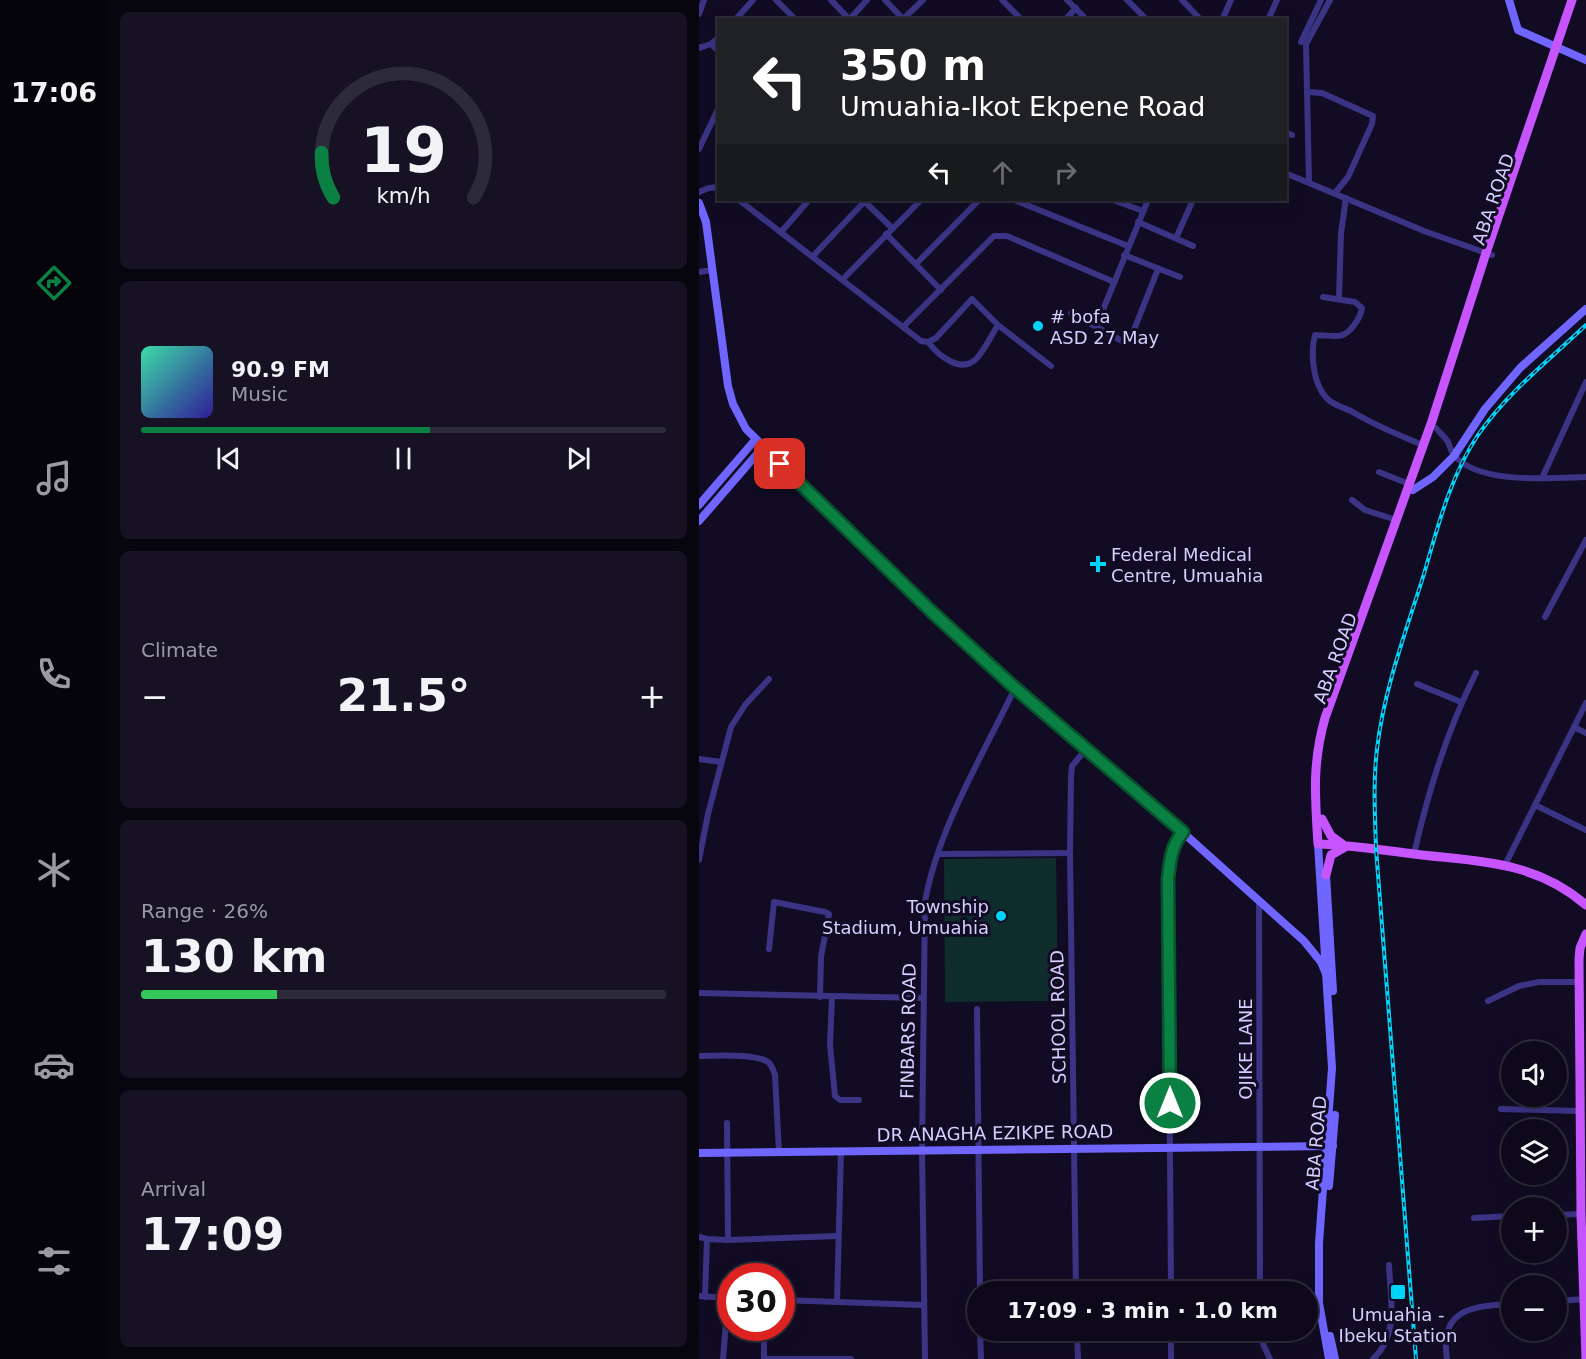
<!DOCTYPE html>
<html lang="en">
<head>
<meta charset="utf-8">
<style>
	:root { --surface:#0d091a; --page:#161223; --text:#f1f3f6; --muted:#9a9aa2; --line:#2d2a39; --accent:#0b8043 }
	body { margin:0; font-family:"DejaVu Sans",sans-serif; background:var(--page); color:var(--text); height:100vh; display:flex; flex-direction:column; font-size:22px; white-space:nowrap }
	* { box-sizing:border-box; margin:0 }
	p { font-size:20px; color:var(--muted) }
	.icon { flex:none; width:33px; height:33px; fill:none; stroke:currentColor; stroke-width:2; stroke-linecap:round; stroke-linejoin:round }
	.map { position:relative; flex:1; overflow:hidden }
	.sheet { display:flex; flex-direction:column; gap:12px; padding:12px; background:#07050e; width:591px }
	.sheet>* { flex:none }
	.top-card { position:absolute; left:18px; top:18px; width:570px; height:183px; border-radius:0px; box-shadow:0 6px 24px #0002,0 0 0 2px var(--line); background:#202124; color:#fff; overflow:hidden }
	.tools { position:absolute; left:802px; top:1041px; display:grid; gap:12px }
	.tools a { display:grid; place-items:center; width:66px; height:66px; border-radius:50%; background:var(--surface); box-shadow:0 6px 24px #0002,0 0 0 2px var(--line); font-size:30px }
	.speed { position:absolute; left:18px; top:1263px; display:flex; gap:12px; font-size:30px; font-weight:700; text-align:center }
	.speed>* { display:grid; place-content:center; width:78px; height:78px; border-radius:50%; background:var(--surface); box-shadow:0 6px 24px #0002,0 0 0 2px var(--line); line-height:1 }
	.speed .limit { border:9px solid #d22; background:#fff; color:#111 }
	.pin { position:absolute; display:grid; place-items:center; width:51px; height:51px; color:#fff; margin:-26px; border-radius:12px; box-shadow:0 3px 9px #0006 }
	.me { position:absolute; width:66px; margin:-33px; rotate:0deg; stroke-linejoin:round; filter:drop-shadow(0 0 4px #0008) }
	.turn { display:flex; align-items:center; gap:21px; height:126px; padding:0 24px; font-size:27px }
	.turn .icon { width:78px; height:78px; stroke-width:2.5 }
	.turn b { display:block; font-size:42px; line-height:51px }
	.lanes { display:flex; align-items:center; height:57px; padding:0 24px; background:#0003; justify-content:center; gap:30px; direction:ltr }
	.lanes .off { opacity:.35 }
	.big { font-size:45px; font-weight:700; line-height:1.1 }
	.sheet .card { flex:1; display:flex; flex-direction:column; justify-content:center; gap:9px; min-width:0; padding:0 21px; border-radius:9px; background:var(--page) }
	.sheet .dial { align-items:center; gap:0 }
	.dial svg { height:156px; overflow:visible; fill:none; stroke:var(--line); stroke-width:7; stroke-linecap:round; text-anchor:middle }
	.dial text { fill:var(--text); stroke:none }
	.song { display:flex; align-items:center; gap:18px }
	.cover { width:72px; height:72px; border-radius:9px; background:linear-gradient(135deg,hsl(160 70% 55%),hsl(250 70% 35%)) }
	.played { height:6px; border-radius:3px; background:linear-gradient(90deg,var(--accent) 55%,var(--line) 55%) }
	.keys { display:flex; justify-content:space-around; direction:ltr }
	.heat { display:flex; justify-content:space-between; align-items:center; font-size:33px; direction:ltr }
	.charge { height:9px; border-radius:4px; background:linear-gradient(90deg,#34c759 26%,var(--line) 0) }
	.trip { position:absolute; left:268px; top:1281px; width:351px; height:60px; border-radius:30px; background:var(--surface); box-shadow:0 6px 24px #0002,0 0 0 2px var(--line); font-weight:700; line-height:60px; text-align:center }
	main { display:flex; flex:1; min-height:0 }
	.menu { display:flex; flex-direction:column; width:108px; justify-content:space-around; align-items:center; background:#05040a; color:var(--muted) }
	.menu .icon { width:42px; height:42px }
	.menu .on { color:var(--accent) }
	.menu b { font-size:27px; color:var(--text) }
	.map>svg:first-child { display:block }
	.green { fill:#0f2d2d }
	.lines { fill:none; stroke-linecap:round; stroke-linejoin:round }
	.street { stroke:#3b3485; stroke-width:6 }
	.secondary { stroke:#7065ff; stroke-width:8 }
	.primary { stroke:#c755ff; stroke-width:9 }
	.rail-casing { stroke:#00d5f9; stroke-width:4 }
	.rail { stroke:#110c23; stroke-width:1.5; stroke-dasharray:4.5; stroke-linecap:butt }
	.route-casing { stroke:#07532c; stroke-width:15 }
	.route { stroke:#0b8043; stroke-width:10 }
	.poi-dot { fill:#00d5f9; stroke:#110c23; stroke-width:2 }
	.labels { text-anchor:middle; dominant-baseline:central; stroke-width:6; stroke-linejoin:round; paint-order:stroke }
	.street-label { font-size:18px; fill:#d6ceff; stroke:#110c23 }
	.poi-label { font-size:18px; fill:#d6ceff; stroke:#110c23; text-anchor:start }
</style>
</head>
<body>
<main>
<nav class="menu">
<b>17:06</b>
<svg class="icon on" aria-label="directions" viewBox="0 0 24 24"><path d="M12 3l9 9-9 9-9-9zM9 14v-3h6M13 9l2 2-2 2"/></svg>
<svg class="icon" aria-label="music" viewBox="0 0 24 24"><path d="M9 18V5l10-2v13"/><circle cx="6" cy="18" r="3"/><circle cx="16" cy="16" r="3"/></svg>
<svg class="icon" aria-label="phone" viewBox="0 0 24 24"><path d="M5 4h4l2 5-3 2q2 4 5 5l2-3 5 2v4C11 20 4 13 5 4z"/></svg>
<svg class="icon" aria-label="climate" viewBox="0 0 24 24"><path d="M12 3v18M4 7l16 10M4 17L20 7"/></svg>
<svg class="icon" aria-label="car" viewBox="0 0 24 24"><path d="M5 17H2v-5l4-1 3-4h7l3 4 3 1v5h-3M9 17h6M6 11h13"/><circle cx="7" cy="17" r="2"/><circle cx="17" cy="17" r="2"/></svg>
<svg class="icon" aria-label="filters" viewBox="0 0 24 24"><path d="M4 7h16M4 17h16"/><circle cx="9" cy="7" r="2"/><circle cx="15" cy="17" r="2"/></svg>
</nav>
<section class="sheet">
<div class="card dial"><svg viewBox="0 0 100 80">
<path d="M14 69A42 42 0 1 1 86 69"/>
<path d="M14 69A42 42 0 0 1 8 46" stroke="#0b8043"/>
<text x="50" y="56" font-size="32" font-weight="700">19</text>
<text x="50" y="72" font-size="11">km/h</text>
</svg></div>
<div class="card">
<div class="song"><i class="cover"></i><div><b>90.9 FM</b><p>Music</p></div></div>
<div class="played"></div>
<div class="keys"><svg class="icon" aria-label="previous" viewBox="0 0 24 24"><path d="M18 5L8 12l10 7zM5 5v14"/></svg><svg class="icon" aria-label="pause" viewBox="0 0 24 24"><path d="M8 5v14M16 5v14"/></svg><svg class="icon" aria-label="next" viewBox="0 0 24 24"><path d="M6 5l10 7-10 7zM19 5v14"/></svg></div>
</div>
<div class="card"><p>Climate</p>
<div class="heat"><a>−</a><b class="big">21.5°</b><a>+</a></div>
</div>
<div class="card"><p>Range · 26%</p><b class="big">130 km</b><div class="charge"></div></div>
<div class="card"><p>Arrival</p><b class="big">17:09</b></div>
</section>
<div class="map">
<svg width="887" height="1359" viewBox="0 0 887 1359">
	<rect width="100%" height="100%" fill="#110c23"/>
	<!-- green -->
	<path class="green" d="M 357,858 L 359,1001 L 246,1002 L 245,859 Z"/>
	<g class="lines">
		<!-- street -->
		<g class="street">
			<path d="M 77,0 L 97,20"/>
			<path d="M 132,0 L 150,19"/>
			<path d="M 186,0 L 205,20"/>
			<path d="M 303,0 L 323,20"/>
			<path d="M 368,0 L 388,20"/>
			<path d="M 428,0 L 448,20"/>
			<path d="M 483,0 L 502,20"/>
			<path d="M 0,14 L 5,0"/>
			<path d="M 36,20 L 54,0"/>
			<path d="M 150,20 L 168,0"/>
			<path d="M 203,20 L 224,0"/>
			<path d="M 366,20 L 377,8"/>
			<path d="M 523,20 L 532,0"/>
			<path d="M 569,20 L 578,0"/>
			<path d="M 602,42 L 622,0"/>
			<path d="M 12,44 L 20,52"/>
			<path d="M 0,48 L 12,44 L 20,37"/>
			<path d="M 608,92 L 623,93 L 674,116 L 673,124 L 649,177 L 636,193"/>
			<path d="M 586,132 L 593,135"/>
			<path d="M 0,149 L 20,107"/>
			<path d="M 586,173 L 725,231 L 793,255"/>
			<path d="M 610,182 L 607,44 L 631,0"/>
			<path d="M 0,192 L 10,188 L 20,187"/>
			<path d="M 40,200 L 222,341 L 229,342 C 239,355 262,375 278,358 C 286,349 292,336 299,325"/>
			<path d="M 164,200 L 193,228"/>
			<path d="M 315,200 L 429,246"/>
			<path d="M 414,200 L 444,211"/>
			<path d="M 439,222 L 494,246"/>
			<path d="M 83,231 L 110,200"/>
			<path d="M 187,234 L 242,290"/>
			<path d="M 477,238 L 494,200"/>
			<path d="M 425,255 L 481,277"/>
			<path d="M 114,256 L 166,201"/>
			<path d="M 217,264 L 280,200"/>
			<path d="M 0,272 L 14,270"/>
			<path d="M 144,279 L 222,200"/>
			<path d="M 624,297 L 656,302 L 663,308 C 662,315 659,320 655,325 C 644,341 634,335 616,335 C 611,354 614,388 631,401 C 636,405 645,408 652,411 C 675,425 699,435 724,445"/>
			<path d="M 640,299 L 642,233 L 647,198"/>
			<path d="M 372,313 L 425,342 L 431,340 L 459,269"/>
			<path d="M 204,327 L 295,236 L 308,236 L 415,282"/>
			<path d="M 397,327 L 449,200"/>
			<path d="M 229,342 L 237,338 L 273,299 L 299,325 L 352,366"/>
			<path d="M 737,428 C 741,433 746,437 749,442 C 751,446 752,452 755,455 C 779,485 853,478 887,477"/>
			<path d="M 680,472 L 710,484"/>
			<path d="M 843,478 L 887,382"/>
			<path d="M 653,500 L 666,510 L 697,520"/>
			<path d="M 846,617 L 887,540"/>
			<path d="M 718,684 L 762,702"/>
			<path d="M 875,727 L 887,733"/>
			<path d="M 0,759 L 22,762"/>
			<path d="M 836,805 L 887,830"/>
			<path d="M 239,854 L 371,853"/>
			<path d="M 715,854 C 729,792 748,730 777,673"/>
			<path d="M 0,860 L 9,814 L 32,727 L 46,705 L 70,679"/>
			<path d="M 806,865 L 887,703"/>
			<path d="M 560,900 L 561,1292"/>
			<path d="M 70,949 L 75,902 L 126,912 L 130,914 L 122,957 L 121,997"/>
			<path d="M 0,993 L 224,998"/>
			<path d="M 133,997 L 131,1045 L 136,1096 L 141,1100 L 160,1100"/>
			<path d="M 789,1001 L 820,986 L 840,982 L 880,982"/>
			<path d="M 278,1009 L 281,1292"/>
			<path d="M 0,1056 C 17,1056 55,1053 69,1062 C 73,1065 74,1070 76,1075 L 80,1152"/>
			<path d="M 802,1109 L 881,1111"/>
			<path d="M 28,1123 L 29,1240"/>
			<path d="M 858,1215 L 882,1214"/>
			<path d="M 775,1218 L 813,1216"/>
			<path d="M 0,1237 L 8,1239 L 29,1240 L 139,1236"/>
			<path d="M 377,1292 L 371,853 L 372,776 L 373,766 L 388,748"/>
			<path d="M 472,1292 L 469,879 C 471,861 472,846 485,832"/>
			<path d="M 0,1296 L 31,1298"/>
			<path d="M 6,1297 L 8,1239"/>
			<path d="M 82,1300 L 224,1305"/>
			<path d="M 858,1301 L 886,1299"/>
			<path d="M 138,1302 L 142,1151"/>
			<path d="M 65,1328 L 65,1359 L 152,1359"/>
			<path d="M 281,1330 L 282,1359"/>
			<path d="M 378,1330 L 379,1359"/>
			<path d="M 561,1330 L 564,1344 L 571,1359"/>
			<path d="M 24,1359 L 29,1298"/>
			<path d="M 226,1359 L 223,1150 L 226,902 C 239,828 284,755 316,688"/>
			<path d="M 472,1359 L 472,1330"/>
			<path d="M 674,1359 C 701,1335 691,1296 690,1265"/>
			<path d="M 748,1359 C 740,1309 773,1306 813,1304"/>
		</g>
		<!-- secondary -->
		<g class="secondary">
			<path d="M 810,0 L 819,30 L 887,60"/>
			<path d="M 0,203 L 7,222 L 29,386 L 34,404 L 47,429 L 233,612 L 316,688 L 440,793 L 605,941 L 622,962 L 627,974"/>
			<path d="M 714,490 L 734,477 L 755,456 L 786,409 L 821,368 L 887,309"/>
			<path d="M 0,505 L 56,440"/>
			<path d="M 0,521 L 64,447"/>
			<path d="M 619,844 L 633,1068 L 620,1243 L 620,1303 L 630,1359"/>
			<path d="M 627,875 L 634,991"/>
			<path d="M 0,1153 L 634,1146"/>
			<path d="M 630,1186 L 636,1115"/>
			<path d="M 631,1336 L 636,1359"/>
		</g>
		<!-- primary -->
		<g class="primary">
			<path d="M 873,0 L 787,253 L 733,421 L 626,718 C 613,764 616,797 619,844 C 651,845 683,850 715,854 C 779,862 835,860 887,905"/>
			<path d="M 623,819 L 632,836 L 643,844"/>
			<path d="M 627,875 L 632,855 L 646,847"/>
			<path d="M 887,1359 L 882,1214 L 880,960 L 881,948 L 887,934"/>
		</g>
		<!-- rail casing -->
		<g class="rail-casing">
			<path id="rail" d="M 717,1359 L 677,849 C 676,815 674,782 678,749 C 685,689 707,631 725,574 C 739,526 751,477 779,435 C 808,393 850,360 887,325"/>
		</g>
		<!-- rail -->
		<use href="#rail" class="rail"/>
	</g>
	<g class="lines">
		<!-- route casing -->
		<g class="route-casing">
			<path id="route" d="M 81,464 L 233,612 L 316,688 L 484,832 C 472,846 471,861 469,879 L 471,1103"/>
		</g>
		<!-- route -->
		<use href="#route" class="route"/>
	</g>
	<!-- markers -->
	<g class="poi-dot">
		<circle cx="339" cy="326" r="6"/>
		<path d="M396 555h6v6h6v6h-6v6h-6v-6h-6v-6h6z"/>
		<circle cx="302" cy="916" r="6"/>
		<rect x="691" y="1284" width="16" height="16" rx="3"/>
	</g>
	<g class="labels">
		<!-- street labels -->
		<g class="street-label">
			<text transform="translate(794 199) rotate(-71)">ABA ROAD</text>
			<text transform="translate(636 658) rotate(-70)">ABA ROAD</text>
			<text transform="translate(359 1017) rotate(-91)">SCHOOL ROAD</text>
			<text transform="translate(209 1031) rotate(-89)">FINBARS ROAD</text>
			<text transform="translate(546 1049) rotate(-90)">OJIKE LANE</text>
			<text transform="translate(296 1133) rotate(-1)">DR ANAGHA EZIKPE ROAD</text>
			<text transform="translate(617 1143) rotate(-85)">ABA ROAD</text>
		</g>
		<!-- poi labels -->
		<g class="poi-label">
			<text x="351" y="316"># bofa<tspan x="351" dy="21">ASD 27 May</tspan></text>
			<text x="412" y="554">Federal Medical<tspan x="412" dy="21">Centre, Umuahia</tspan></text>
			<text x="290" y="906" text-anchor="end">Township<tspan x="290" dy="21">Stadium, Umuahia</tspan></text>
			<text x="699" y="1314" text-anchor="middle">Umuahia -<tspan x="699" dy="21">Ibeku Station</tspan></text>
		</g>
	</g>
</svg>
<div class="tools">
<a><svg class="icon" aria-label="sound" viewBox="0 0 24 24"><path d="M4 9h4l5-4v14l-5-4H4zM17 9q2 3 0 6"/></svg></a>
<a><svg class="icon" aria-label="layers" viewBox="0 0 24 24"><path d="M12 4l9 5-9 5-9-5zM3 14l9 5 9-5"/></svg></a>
<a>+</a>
<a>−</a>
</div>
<div class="speed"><div class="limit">30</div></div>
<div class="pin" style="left:81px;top:464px;background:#d93025"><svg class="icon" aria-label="arrive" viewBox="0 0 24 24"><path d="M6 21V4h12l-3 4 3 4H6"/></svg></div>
<svg class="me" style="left:471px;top:1103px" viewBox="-20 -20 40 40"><circle r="17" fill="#0b8043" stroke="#fff" stroke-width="3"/><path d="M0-11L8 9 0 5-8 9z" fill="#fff"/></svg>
<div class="trip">17:09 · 3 min · 1.0 km</div>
<div class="top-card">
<div class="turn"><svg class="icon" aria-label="left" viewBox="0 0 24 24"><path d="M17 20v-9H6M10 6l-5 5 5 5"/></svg><div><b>350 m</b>Umuahia-Ikot Ekpene Road</div></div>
<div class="lanes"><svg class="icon" aria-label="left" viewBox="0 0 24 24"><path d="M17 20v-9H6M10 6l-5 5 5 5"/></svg><svg class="icon off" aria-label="ahead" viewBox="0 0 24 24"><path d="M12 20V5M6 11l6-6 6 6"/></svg><svg class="icon off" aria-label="right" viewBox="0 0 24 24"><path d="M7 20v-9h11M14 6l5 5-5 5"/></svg></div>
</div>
</div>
</main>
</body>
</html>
